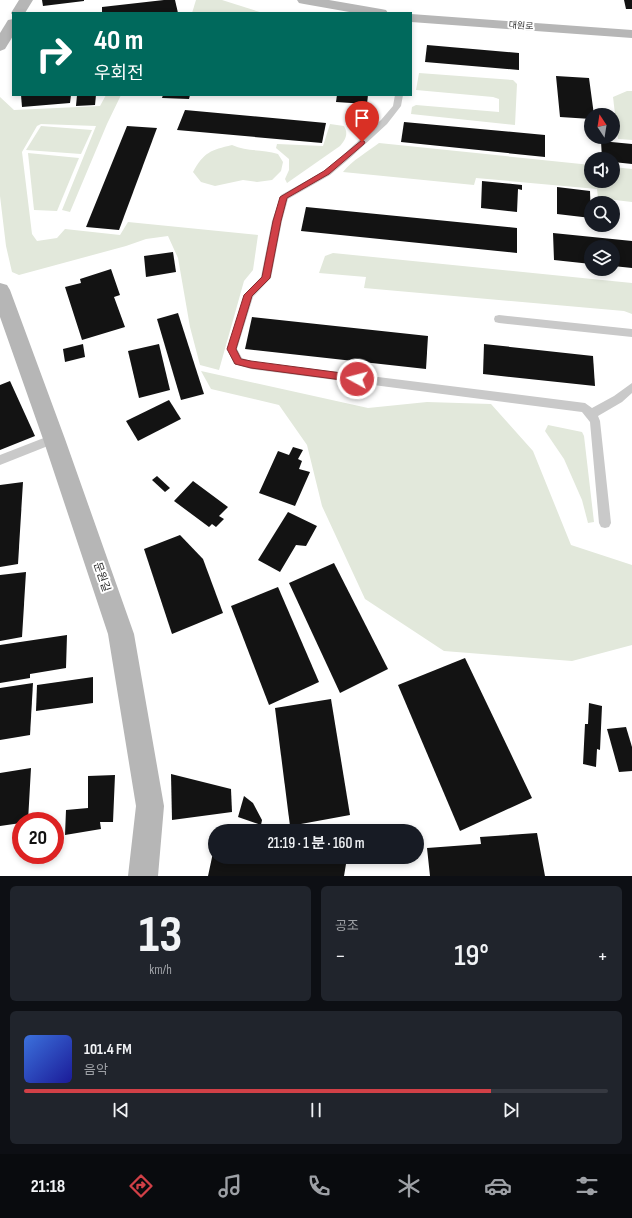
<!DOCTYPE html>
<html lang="ko">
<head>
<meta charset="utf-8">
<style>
	:root { --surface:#171b24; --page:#20242c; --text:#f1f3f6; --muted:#9ea1a6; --line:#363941; --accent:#d14047 }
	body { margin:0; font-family:"Sofia Sans Condensed","Noto Sans KR",sans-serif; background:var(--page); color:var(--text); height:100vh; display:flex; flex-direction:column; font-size:15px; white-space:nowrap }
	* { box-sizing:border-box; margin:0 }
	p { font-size:13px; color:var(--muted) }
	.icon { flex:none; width:22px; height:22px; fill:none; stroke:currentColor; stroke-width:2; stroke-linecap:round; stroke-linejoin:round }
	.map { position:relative; height:876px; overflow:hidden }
	.sheet { display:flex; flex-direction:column; gap:10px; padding:10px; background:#0d0f14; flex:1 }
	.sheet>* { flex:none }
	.top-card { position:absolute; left:12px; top:12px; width:400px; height:84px; border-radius:0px; box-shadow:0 2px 6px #0003; background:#00695c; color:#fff; overflow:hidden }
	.needle { width:26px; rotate:348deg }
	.controls { position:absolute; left:584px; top:108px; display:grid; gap:8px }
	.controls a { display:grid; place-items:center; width:36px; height:36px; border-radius:50%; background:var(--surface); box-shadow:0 2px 6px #0003; font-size:20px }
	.speed { position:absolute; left:12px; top:812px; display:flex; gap:8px; font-size:20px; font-weight:700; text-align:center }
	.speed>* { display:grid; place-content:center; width:52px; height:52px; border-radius:50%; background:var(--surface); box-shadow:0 2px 6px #0003; line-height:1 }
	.speed .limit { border:6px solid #d22; background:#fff; color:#111 }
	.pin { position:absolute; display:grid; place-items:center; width:34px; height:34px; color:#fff; margin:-41px -17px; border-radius:50% 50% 50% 0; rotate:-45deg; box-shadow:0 0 4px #0007 }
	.pin .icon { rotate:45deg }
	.me { position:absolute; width:44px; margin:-22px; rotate:277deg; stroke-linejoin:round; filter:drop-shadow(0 0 3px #0008) }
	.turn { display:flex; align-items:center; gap:14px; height:84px; padding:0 16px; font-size:18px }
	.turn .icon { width:52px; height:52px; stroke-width:2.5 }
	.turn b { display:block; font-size:28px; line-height:34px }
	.big { font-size:30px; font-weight:600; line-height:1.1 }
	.sheet .widget { flex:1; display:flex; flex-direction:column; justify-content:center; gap:6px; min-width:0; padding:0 14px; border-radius:6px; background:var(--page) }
	.sheet .dial { align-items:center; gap:0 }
	.dial b { font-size:52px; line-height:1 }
	.song { display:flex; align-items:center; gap:12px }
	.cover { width:48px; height:48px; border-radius:6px; background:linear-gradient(135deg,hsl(220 70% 55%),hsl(240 70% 35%)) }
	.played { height:4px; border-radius:2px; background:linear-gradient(90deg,var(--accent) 80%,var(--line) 80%) }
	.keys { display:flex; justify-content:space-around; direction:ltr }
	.heat { display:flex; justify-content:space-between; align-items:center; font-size:22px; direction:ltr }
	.sheet .tiles { flex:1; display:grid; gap:10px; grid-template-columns:1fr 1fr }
	.widget:last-child { grid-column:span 2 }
	.trip { position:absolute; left:208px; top:824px; width:216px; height:40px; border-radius:20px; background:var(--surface); box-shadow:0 2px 6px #0003; font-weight:600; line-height:40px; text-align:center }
	.dock { display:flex; height:64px; justify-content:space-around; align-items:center; background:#090b0e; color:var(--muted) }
	.dock .icon { width:28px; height:28px }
	.dock .selected { color:var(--accent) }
	.dock b { font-size:18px; color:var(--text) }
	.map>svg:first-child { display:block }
	.green { fill:#e2e8db }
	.building { fill:#131313 }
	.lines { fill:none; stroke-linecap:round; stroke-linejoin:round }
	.lane { fill:#c9c9c9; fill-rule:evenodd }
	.secondary { fill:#b6b6b6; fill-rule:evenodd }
	.route { fill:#d14047; stroke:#882a2e }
	.labels { text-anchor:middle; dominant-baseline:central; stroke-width:4; stroke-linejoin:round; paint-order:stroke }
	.far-street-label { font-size:9px; fill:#2c2c2c; stroke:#fff }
	.street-label { font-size:11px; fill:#2c2c2c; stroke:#fff }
</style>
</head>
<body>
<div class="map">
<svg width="632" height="876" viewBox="0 0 632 876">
	<rect width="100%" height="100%" fill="#fff"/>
	<!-- green -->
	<g class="green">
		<path d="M 196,0 L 222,0 L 263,13 L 192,13 Z"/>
		<path d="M 419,73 L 513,80 L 517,84 L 515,125 L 411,114 L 412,107 L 416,105 L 499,112 L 499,99 L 493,97 L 416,90 Z"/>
		<path d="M 627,91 L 632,91 L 632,140 L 618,139 L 613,97 Z"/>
		<path d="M 106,95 L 121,95 L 107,124 L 70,212 L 62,210 L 96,126 L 41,124 L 37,126 L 22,152 L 32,234 L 37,241 L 57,238 L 65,229 L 120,235 L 128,222 L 258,235 L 253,270 L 244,281 L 219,370 L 200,365 L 190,327 L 178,258 L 168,236 L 146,239 L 126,246 L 19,275 L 12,272 L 6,246 L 0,196 L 0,97 L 14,110 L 100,106 Z"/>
		<path d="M 330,124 L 344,126 C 349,134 345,140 340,146 L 287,183 L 285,179 L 289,170 L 289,159 L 276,148 L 277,144 L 323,146 Z"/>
		<path d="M 41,126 L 92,130 L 81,154 L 26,150 Z"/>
		<path d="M 379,143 L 591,165 L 591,181 L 613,181 L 613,167 L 632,169 L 632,202 L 598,198 L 597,189 L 476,178 L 474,185 L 343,172 C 351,161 369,151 379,143 Z"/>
		<path d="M 232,145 C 247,152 263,149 278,154 L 283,162 L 281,171 L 272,180 L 257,182 L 243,180 L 215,186 L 201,182 L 193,172 C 204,152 211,150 232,145 Z"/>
		<path d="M 28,153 L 79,158 L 57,211 L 34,210 Z"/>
		<path d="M 333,253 L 632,283 L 632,314 L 624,311 L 364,288 L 366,277 L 319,273 L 325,256 Z"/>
		<path d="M 201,371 L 368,408 L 427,402 L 491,404 L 533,451 L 571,545 L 632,565 L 632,645 L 572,661 L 444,651 L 365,599 L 322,506 L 307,445 L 279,405 L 211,389 Z"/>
		<path d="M 548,425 L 582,432 L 584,436 L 594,522 L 588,523 L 582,500 L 564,459 L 545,431 Z"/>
	</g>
	<!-- building -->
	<g class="building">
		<path d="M 42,0 L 84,0 L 84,1 L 43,6 Z"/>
		<path d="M 164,0 L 175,0 L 178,13 L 102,13 L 102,7 Z"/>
		<path d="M 624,0 L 632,0 L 632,9 L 626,9 Z"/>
		<path d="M 427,45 L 519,53 L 519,70 L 425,62 Z"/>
		<path d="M 556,76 L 589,78 L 594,115 L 591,115 L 591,119 L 560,117 Z"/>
		<path d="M 21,95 L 71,95 L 70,103 L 22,107 Z"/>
		<path d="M 77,95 L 96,95 L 95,105 L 76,106 Z"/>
		<path d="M 163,95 L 190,95 L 189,99 L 162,98 Z"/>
		<path d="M 337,95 L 368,95 L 367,104 L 336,102 Z"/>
		<path d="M 185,110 L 326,123 L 322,143 L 177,130 Z"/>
		<path d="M 404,122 L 545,135 L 545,157 L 401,142 Z"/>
		<path d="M 127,126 L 157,128 L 119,230 L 86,227 Z"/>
		<path d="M 601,141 L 632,144 L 632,164 L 613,162 L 613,159 L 602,159 Z"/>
		<path d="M 482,181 L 522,185 L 522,190 L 518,189 L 517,212 L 481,208 Z"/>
		<path d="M 557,187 L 590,191 L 591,218 L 557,214 Z"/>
		<path d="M 306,207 L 517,228 L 517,253 L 301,231 Z"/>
		<path d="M 553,233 L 632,241 L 632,268 L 613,266 L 613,247 L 591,247 L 591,264 L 554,260 Z"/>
		<path d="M 173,252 L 176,272 L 146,277 L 144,256 Z"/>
		<path d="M 111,269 L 120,295 L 114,297 L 125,327 L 82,340 L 65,287 L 81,283 L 80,279 Z"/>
		<path d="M 178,313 L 204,394 L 181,400 L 157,319 Z"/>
		<path d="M 252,317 L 428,336 L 426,369 L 245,349 Z"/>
		<path d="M 83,344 L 85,357 L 65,362 L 63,349 Z"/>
		<path d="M 159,344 L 170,390 L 139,398 L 128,351 Z"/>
		<path d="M 484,344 L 593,356 L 595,386 L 483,374 Z"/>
		<path d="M 10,381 L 35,436 L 0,450 L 0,385 Z"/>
		<path d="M 169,400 L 181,419 L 138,441 L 126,421 Z"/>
		<path d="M 293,447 L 303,450 L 298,459 L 302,461 L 299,469 L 310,472 L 295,506 L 259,493 L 278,451 L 289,455 Z"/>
		<path d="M 157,476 L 170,488 L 165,492 L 152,480 Z"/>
		<path d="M 193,481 L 228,507 L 219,516 L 224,519 L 216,527 L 212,524 L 209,527 L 174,501 Z"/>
		<path d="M 23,482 L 18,564 L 0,567 L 0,485 Z"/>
		<path d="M 288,512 L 317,526 L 306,546 L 296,545 L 280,572 L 258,560 Z"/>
		<path d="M 180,535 L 203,559 L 223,613 L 172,634 L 144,549 Z"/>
		<path d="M 334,563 L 388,669 L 340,693 L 289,583 Z"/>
		<path d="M 26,572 L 22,637 L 0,641 L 0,575 Z"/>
		<path d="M 278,587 L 319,682 L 269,705 L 231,606 Z"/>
		<path d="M 67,635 L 66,668 L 30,674 L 30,678 L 0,683 L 0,645 Z"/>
		<path d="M 465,658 L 532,798 L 460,831 L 398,685 Z"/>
		<path d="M 93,677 L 93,703 L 36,711 L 37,685 Z"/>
		<path d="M 33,683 L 30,735 L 0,740 L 0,688 Z"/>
		<path d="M 331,699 L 350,815 L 290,826 L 275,708 Z"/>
		<path d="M 589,703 L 602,706 L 600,750 L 597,749 L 596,767 L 583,764 L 585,724 L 588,724 Z"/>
		<path d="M 626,727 L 632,747 L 632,771 L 619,772 L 607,729 Z"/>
		<path d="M 31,768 L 28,821 L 21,821 L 21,823 L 0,826 L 0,773 Z"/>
		<path d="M 171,774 L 231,789 L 232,812 L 172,820 Z"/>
		<path d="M 115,775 L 113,822 L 100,822 L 101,829 L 65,835 L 66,810 L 88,808 L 88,776 Z"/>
		<path d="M 244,796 L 253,803 L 262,820 L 261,825 L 238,817 Z"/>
		<path d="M 537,833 L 545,876 L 430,876 L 427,848 L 481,844 L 480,837 Z"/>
		<path d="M 214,848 L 215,857 L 347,858 L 344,876 L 208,876 Z"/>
	</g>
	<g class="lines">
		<!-- lane -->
		<g class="lane">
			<path d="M 395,95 L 403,95 L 401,106 L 387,124 L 349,159 L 330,175 L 288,199 L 282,221 L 271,278 L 253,297 L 237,349 L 242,358 L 251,361 L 585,403 L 592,408 L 614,396 L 632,383 L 632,393 L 622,402 L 598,416 L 600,421 L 611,523 L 609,527 L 605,528 L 601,527 L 599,523 L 590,422 L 582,412 L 251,369 L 234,364 L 227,349 L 244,295 L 261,277 L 272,221 L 281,195 L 324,171 L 343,155 L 381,120 L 393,106 Z"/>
			<path d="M 499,315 L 632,329 L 632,337 L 499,323 L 495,322 L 494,319 L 495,316 Z"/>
			<path d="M 54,434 L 58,436 L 60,439 L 58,442 L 0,465 L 0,455 Z"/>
		</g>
		<!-- secondary -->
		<g class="secondary">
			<path d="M 19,0 L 33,0 L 25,13 L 13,13 L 13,16 L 11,13 Z"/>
			<path d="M 297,0 L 329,0 L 381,9 L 386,10 L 388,13 L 355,13 L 304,4 L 299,3 Z"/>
			<path d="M 411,14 L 632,30 L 632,38 L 411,22 Z"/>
			<path d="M 13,19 L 13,36 L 5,49 L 0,51 L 0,33 L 8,20 Z"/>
			<path d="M 0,283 L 7,285 L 10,290 L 65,439 L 134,634 L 164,806 L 158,876 L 128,876 L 136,806 L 108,634 L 43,439 L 0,317 Z"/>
		</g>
	</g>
	<!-- route -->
	<path class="route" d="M 362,140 L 365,142 L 364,144 L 329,174 L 287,198 L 281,221 L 270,278 L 252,296 L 236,349 L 241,359 L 251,361 L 357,375 L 360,376 L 361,379 L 360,381 L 357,382 L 251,368 L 235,364 L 227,349 L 244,295 L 262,277 L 273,221 L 280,197 L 324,171 Z"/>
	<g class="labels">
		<!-- far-street labels -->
		<g class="far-street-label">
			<text transform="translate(521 26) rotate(4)">대원로</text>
		</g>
		<!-- street labels -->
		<g class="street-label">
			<text transform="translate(102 577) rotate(71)">문원길</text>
		</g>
	</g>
</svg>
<div class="controls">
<a><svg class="needle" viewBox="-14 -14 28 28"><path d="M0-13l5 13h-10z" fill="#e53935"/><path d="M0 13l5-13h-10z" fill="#9ea1a6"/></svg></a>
<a><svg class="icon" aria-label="sound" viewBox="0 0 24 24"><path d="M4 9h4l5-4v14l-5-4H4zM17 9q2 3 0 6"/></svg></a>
<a><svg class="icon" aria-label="search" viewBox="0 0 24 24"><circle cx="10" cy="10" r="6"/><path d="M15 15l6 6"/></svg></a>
<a><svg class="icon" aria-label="layers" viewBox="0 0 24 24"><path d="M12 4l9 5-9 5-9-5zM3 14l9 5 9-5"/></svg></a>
</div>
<div class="speed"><div class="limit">20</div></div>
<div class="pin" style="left:362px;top:142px;background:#d93025"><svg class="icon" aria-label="arrive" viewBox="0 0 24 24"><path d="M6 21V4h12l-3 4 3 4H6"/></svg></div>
<svg class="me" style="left:357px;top:379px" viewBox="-20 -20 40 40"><circle r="17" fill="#d14047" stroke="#fff" stroke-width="3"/><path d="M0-11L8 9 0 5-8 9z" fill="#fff"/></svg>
<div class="trip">21:19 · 1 분 · 160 m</div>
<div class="top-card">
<div class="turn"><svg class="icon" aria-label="right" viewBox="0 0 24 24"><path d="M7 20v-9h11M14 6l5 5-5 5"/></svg><div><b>40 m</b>우회전</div></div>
</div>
</div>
<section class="sheet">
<div class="tiles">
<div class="widget dial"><b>13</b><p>km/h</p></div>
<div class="widget"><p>공조</p>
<div class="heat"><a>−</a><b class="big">19°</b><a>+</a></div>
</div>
<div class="widget">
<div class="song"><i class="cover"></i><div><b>101.4 FM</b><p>음악</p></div></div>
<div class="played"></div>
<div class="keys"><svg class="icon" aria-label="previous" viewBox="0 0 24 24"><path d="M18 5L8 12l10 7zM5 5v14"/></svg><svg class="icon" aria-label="pause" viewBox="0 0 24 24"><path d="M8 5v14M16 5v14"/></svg><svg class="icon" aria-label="next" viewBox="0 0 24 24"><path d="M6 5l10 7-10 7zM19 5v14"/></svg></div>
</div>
</div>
</section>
<nav class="dock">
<b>21:18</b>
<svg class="icon selected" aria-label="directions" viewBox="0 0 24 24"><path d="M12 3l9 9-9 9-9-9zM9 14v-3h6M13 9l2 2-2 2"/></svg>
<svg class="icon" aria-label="music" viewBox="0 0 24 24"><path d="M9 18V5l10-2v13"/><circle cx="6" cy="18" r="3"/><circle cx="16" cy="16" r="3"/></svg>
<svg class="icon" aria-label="phone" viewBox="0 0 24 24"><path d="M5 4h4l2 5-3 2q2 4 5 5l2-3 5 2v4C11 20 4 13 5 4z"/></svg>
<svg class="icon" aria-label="climate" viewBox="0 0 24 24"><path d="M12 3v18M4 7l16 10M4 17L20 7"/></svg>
<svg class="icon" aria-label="car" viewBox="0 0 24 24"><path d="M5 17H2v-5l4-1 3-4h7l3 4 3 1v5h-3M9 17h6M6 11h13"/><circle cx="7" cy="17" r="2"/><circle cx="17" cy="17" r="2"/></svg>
<svg class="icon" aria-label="filters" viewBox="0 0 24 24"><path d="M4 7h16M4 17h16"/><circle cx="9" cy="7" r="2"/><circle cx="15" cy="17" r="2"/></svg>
</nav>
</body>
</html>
